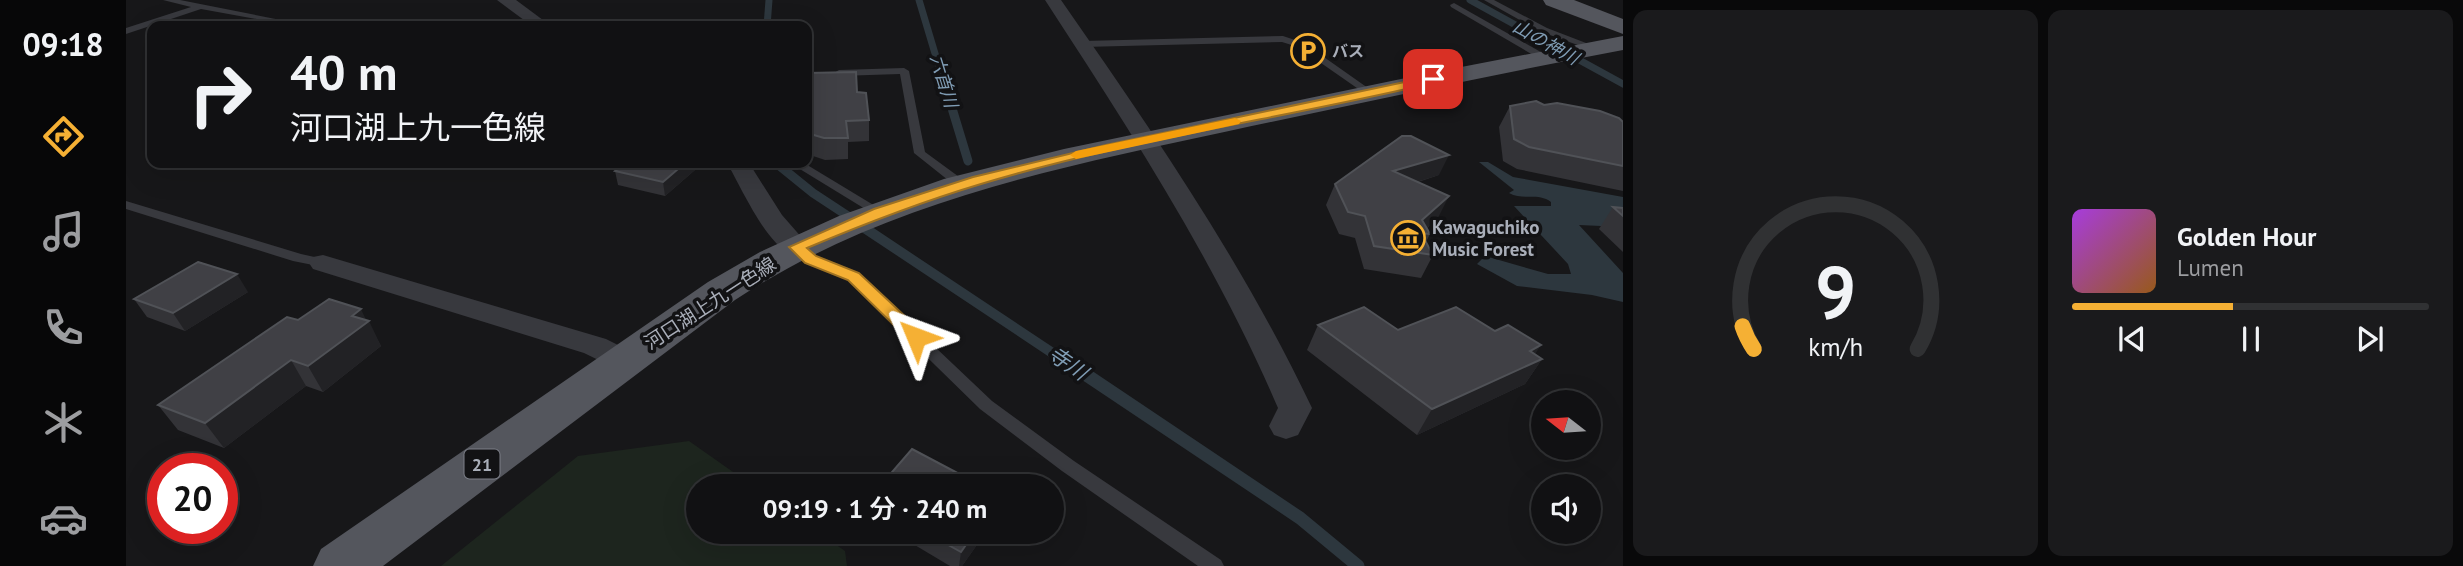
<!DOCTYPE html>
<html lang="ja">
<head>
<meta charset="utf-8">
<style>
	:root { --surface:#111113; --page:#1a1a1c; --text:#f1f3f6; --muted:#9c9da0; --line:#303133; --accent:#f5b034 }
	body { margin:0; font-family:"PT Sans","Noto Sans JP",sans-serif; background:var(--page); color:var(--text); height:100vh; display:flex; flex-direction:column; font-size:26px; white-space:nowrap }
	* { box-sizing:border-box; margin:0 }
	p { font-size:23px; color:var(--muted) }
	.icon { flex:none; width:38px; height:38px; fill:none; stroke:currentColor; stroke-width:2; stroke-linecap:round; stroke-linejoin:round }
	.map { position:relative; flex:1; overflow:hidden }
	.sheet { display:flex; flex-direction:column; gap:10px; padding:10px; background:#09090a; width:840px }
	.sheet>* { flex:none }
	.guide { position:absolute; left:21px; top:21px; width:665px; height:147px; border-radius:14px; box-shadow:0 7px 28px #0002,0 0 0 2px var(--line); background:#111113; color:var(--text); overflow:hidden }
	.needle { width:46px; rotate:287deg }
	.buttons { position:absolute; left:1405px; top:390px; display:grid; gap:14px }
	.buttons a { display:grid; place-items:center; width:70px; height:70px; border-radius:50%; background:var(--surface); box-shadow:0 7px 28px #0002,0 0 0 2px var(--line); font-size:35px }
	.speed { position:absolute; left:21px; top:453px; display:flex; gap:14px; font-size:35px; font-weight:700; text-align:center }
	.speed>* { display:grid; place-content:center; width:91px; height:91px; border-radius:50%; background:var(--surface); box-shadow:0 7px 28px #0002,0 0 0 2px var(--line); line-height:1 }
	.speed .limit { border:10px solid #d22; background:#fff; color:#111 }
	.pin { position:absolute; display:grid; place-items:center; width:60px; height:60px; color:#fff; margin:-30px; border-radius:14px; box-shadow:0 4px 10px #0006 }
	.me { position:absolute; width:77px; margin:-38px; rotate:314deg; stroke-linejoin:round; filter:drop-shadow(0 0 5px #0008) }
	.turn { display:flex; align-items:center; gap:24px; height:147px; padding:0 28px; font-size:32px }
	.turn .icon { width:91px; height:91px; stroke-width:2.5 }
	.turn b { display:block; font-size:49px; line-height:60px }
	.sheet .tile { flex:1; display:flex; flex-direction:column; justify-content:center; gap:10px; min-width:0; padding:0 24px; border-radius:14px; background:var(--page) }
	.sheet .dial { align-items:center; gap:0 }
	.dial svg { height:182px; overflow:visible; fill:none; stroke:var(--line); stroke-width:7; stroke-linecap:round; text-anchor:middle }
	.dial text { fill:var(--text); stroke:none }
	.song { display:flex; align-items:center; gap:21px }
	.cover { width:84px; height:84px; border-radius:10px; background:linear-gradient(135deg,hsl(280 70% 55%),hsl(30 70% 35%)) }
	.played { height:7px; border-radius:4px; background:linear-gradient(90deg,var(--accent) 45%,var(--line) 45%) }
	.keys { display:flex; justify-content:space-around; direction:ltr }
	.sheet .tiles { flex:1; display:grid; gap:10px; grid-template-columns:repeat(2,1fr) }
	.trip { position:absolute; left:560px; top:474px; width:378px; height:70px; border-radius:35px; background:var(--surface); box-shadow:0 7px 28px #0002,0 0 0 2px var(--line); font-weight:600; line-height:70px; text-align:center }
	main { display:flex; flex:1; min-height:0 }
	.tabs { display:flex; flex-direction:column; width:126px; justify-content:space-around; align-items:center; background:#070708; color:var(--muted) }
	.tabs .icon { width:49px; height:49px }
	.tabs .selected { color:var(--accent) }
	.tabs b { font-size:32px; color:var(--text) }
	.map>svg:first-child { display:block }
	.green { fill:#1d251e }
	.water { fill:#2d373e }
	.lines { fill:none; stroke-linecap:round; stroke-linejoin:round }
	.stream-far3 { stroke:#2d373e; stroke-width:7 }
	.stream-far2 { stroke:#2d373e; stroke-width:9 }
	.stream-far1 { stroke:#2d373e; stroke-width:10 }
	.stream { stroke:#2d373e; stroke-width:13 }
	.service { fill:#38393e; fill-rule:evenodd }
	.minor { fill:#38393e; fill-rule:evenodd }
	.primary { fill:#54565d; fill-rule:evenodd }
	.wall { fill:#333337 }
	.shaded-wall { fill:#222225 }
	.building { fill:#404045; stroke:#505257; stroke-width:2 }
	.route { fill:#f5b034; stroke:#9f7222; stroke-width:2 }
	.slow { fill:#f59e0b }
	.labels { text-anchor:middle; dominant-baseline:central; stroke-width:7; stroke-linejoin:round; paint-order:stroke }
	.far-poi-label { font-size:16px; font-weight:bold; fill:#a9aeb9; stroke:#121214; text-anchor:start }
	.far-water-label { font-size:18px; font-style:italic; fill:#809db5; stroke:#121214 }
	.shield { fill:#121214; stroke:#7c7f88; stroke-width:2 }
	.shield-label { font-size:18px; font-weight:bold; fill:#a9aeb9 }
	.poi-label { font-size:19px; font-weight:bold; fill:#a9aeb9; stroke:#121214; text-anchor:start }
	.street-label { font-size:19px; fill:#a9aeb9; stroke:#121214 }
	.water-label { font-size:21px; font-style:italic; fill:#809db5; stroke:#121214 }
</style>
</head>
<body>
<main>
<nav class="tabs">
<b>09:18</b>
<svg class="icon selected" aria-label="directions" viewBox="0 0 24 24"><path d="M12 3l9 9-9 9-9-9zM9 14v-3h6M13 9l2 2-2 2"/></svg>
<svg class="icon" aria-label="music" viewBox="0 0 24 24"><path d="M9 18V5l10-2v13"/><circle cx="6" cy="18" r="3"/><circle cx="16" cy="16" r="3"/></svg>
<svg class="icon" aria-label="phone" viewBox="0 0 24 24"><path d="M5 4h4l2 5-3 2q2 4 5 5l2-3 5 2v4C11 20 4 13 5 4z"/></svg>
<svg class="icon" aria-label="climate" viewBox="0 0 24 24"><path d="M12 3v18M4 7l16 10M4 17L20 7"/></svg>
<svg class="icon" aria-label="car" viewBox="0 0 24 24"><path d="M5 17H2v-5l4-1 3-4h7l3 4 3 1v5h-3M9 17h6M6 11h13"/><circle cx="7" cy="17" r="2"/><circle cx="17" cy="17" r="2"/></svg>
</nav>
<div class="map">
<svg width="1497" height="566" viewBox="0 0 1497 566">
	<rect width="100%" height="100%" fill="#171719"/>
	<!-- green -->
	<path class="green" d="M 563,441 L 627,486 L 572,486 L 572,532 L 692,532 L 719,551 L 721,566 L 315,566 L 452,456 Z"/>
	<!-- water -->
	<path class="water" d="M 1353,162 L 1362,162 L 1387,177 L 1497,197 L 1497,227 L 1453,225 L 1497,273 L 1497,302 L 1466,295 L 1391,286 L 1351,264 L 1359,256 L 1422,274 L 1445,274 L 1442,264 L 1388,206 L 1425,206 L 1425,202 C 1412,192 1397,201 1383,193 L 1388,190 Z"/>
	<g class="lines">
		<!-- stream-far3 -->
		<g class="stream-far3">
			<path d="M 793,0 L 822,97"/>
			<path d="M 1344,0 L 1497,84"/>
			<path d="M 641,26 L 643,0"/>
		</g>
		<!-- stream-far2 -->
		<g class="stream-far2">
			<path d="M 822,95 L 842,161"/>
			<path d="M 650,163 L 687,193 L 725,218"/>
		</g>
		<!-- stream-far1 -->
		<path class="stream-far1" d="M 722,217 L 955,372"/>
		<!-- stream -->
		<path class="stream" d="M 953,370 L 1174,518 L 1232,566"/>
		<!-- service -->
		<g class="service">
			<path d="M 37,0 L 54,0 L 185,26 L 169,26 L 75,9 L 0,34 L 0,28 L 65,7 Z"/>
			<path d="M 1358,0 L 1368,0 L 1421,28 L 1473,48 L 1466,50 L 1415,32 Z"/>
			<path d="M 1328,3 L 1420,55 L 1422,57 L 1414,59 L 1325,7 L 1324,5 Z"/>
			<path d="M 1157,36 L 1178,43 L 1249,93 L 1241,95 L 1172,47 L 1156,42 L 957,47 L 953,44 L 957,41 Z"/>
			<path d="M 778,68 L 783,71 L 799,152 L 840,182 L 840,188 L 832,188 L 788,153 L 774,74 L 713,76 L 708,73 L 713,70 Z"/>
			<path d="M 664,163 L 678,163 L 759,212 L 757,215 L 749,215 Z"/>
			<path d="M 0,201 L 175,254 L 202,260 L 204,263 L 197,267 L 167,261 L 0,209 Z"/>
			<path d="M 671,243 L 690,256 L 732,274 L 866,401 L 948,461 L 1095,560 L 1098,566 L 1072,566 L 936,471 L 854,409 L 722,280 L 680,262 L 664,247 Z"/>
		</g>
		<!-- minor -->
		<g class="minor">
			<path d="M 371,0 L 390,0 L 425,26 L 406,26 Z"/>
			<path d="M 919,0 L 935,0 C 1027,132 1117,263 1186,408 L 1172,435 L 1160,439 L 1148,435 L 1143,426 L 1152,408 C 1090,263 1005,132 919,0 Z"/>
			<path d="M 601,163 L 623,163 L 656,215 L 684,247 L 680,253 C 675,254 670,256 664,253 C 640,244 614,185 601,163 Z"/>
			<path d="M 197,255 L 480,339 L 508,353 L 513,361 L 508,369 L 497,372 L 458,353 L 187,269 L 183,263 L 187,257 Z"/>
		</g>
		<!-- primary -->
		<g class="primary">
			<path d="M 1417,0 L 1448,0 L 1497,19 L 1497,34 L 1420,5 Z"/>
			<path d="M 1497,36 L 1497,50 C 1365,75 1234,103 1103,131 C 931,168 758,202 609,300 L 257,566 L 187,566 L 195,549 L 582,282 L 634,252 L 713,216 L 818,179 L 938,149 L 1299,74 Z"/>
		</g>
	</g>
	<!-- wall -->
	<g class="wall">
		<path d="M 681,73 L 731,92 L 743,120 L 743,141 L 722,142 L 722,159 L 699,160 L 681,154 Z"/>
		<path d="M 1418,105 L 1497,122 L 1497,191 L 1391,169 L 1377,161 L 1373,127 L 1384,106 Z"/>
		<path d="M 577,163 L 539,196 L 492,185 L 489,171 L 490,170 L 489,166 Z"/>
		<path d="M 1313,175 L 1292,182 L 1312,218 L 1301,228 L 1304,234 L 1300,242 L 1307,255 L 1295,278 L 1238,269 L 1229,238 L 1213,234 L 1200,205 L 1209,184 Z"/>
		<path d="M 1487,207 L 1497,208 L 1497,252 L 1473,229 Z"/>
		<path d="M 122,292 L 59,331 L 21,317 L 8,299 Z"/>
		<path d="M 172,320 L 241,321 L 255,346 L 197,392 L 180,386 L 98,448 L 52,430 L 32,405 Z"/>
		<path d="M 1192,325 L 1272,330 L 1369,331 L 1416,359 L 1399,384 L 1291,435 L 1181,350 Z"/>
		<path d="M 767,532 L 860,532 L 836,566 L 824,566 Z"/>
	</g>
	<!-- shaded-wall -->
	<g class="shaded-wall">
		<path d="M 1323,155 L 1313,175 L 1258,192 L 1267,171 Z"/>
		<path d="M 559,163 L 577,163 L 539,196 L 537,182 Z"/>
		<path d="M 1323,196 L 1312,218 L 1285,242 L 1296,220 Z"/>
		<path d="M 111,274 L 122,292 L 59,331 L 47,313 Z"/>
		<path d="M 235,309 L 241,322 L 243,321 L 255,346 L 197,392 L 182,366 L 226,316 Z"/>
		<path d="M 1415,345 L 1402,365 L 1416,359 L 1399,384 L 1291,435 L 1306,409 L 1404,351 Z"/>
		<path d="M 165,360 L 180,386 L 98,448 L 79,423 Z"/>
		<path d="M 849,532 L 860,532 L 836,566 L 833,566 L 835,552 Z"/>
	</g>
	<!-- building -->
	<g class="building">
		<path d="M 730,72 L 731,92 L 740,93 L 743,120 L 720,121 L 722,138 L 698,138 L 681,133 L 681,73 Z"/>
		<path d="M 1410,101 L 1418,105 L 1431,103 L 1474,111 L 1493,118 L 1497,122 L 1497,166 L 1403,147 L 1388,139 L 1384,106 Z"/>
		<path d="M 1276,136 L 1285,136 L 1323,155 L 1267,171 L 1323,196 L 1296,220 L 1304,234 L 1295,233 L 1307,255 L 1248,246 L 1239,216 L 1222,212 L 1209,184 Z"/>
		<path d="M 493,163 L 559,163 L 537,182 L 489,171 L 494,167 L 489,166 Z"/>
		<path d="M 1487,207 L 1497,208 L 1497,216 Z"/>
		<path d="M 72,262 L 111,274 L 47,313 L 8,299 Z"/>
		<path d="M 203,299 L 235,309 L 226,316 L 243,321 L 182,366 L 165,360 L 79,423 L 32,405 L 161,317 L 172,320 Z"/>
		<path d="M 1238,307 L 1272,330 L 1330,307 L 1369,331 L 1382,325 L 1415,345 L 1404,351 L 1416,359 L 1306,409 L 1192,325 Z"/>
		<path d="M 786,449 L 856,486 L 754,486 Z"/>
		<path d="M 799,532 L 849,532 L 835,552 Z"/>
	</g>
	<!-- route -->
	<path class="route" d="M 1307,76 L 1312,79 L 1311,82 C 1160,118 1004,139 855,184 C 795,202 738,224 681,248 L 690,256 L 733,273 L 797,333 L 799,337 L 797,341 L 784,341 L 722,280 L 679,263 L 663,247 L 748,209 L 847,177 L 980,145 Z"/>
	<!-- slow -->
	<path class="slow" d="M 1109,118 L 1115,121 L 1113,124 L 950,159 L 944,155 L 950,151 Z"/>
	<!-- icons -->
	<defs>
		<g id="parking-ring" transform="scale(1.75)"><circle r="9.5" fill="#121214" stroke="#f5b034" stroke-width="1.5"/><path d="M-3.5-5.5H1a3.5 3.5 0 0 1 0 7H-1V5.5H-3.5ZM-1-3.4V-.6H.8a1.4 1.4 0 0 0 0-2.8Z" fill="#f5b034"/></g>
		<g id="museum-ring" transform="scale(1.75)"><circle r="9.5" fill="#121214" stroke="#f5b034" stroke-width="1.5"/><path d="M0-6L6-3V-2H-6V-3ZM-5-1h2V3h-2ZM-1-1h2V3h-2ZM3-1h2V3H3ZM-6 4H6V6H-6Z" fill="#f5b034"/></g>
	</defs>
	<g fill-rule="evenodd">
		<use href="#parking-ring" x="1182" y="51"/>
		<use href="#museum-ring" x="1282" y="238"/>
	</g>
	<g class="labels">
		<!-- far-poi labels -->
		<g class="far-poi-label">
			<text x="1206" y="51">バス</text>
		</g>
		<!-- far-water labels -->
		<g class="far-water-label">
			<text transform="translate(1420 42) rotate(29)">山の神川</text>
			<text transform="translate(818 81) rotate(73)">六首川</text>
		</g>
		<!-- shield labels -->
		<rect class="shield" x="338.5" y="449.5" width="35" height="29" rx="5"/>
		<g class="shield-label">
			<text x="356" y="464">21</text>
		</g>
		<!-- poi labels -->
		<g class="poi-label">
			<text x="1306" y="227">Kawaguchiko<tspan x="1306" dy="22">Music Forest</tspan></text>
		</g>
		<!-- street labels -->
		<g class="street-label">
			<text transform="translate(584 303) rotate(-33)">河口湖上九一色線</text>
		</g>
		<!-- water labels -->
		<g class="water-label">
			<text transform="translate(942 363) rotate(34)">寺川</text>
		</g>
	</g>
</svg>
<div class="buttons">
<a><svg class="needle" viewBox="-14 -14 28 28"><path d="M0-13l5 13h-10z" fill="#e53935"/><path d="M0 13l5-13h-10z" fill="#9c9da0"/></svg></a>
<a><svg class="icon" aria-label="sound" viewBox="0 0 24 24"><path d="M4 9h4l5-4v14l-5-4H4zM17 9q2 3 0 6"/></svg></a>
</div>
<div class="speed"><div class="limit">20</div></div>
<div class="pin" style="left:1307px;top:79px;background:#d93025"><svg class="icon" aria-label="arrive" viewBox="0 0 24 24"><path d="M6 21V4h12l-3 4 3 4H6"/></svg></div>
<svg class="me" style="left:790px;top:337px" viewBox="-20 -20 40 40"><path d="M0-17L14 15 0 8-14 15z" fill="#f5b034" stroke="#fff" stroke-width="4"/></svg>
<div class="trip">09:19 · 1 分 · 240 m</div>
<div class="guide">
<div class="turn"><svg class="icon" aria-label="right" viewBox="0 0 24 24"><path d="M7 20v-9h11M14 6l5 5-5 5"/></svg><div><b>40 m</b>河口湖上九一色線</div></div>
</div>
</div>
<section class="sheet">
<div class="tiles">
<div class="tile dial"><svg viewBox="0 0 100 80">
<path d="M14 69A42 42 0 1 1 86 69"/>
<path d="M14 69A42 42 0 0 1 9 59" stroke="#f5b034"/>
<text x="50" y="56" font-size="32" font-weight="700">9</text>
<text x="50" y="72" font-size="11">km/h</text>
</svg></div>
<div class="tile">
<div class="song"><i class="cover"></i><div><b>Golden Hour</b><p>Lumen</p></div></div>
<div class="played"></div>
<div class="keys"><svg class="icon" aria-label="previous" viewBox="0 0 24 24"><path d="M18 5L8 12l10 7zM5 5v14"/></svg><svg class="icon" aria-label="pause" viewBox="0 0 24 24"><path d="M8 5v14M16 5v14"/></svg><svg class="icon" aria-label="next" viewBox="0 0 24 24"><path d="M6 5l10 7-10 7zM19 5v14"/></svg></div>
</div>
</div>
</section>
</main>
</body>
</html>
